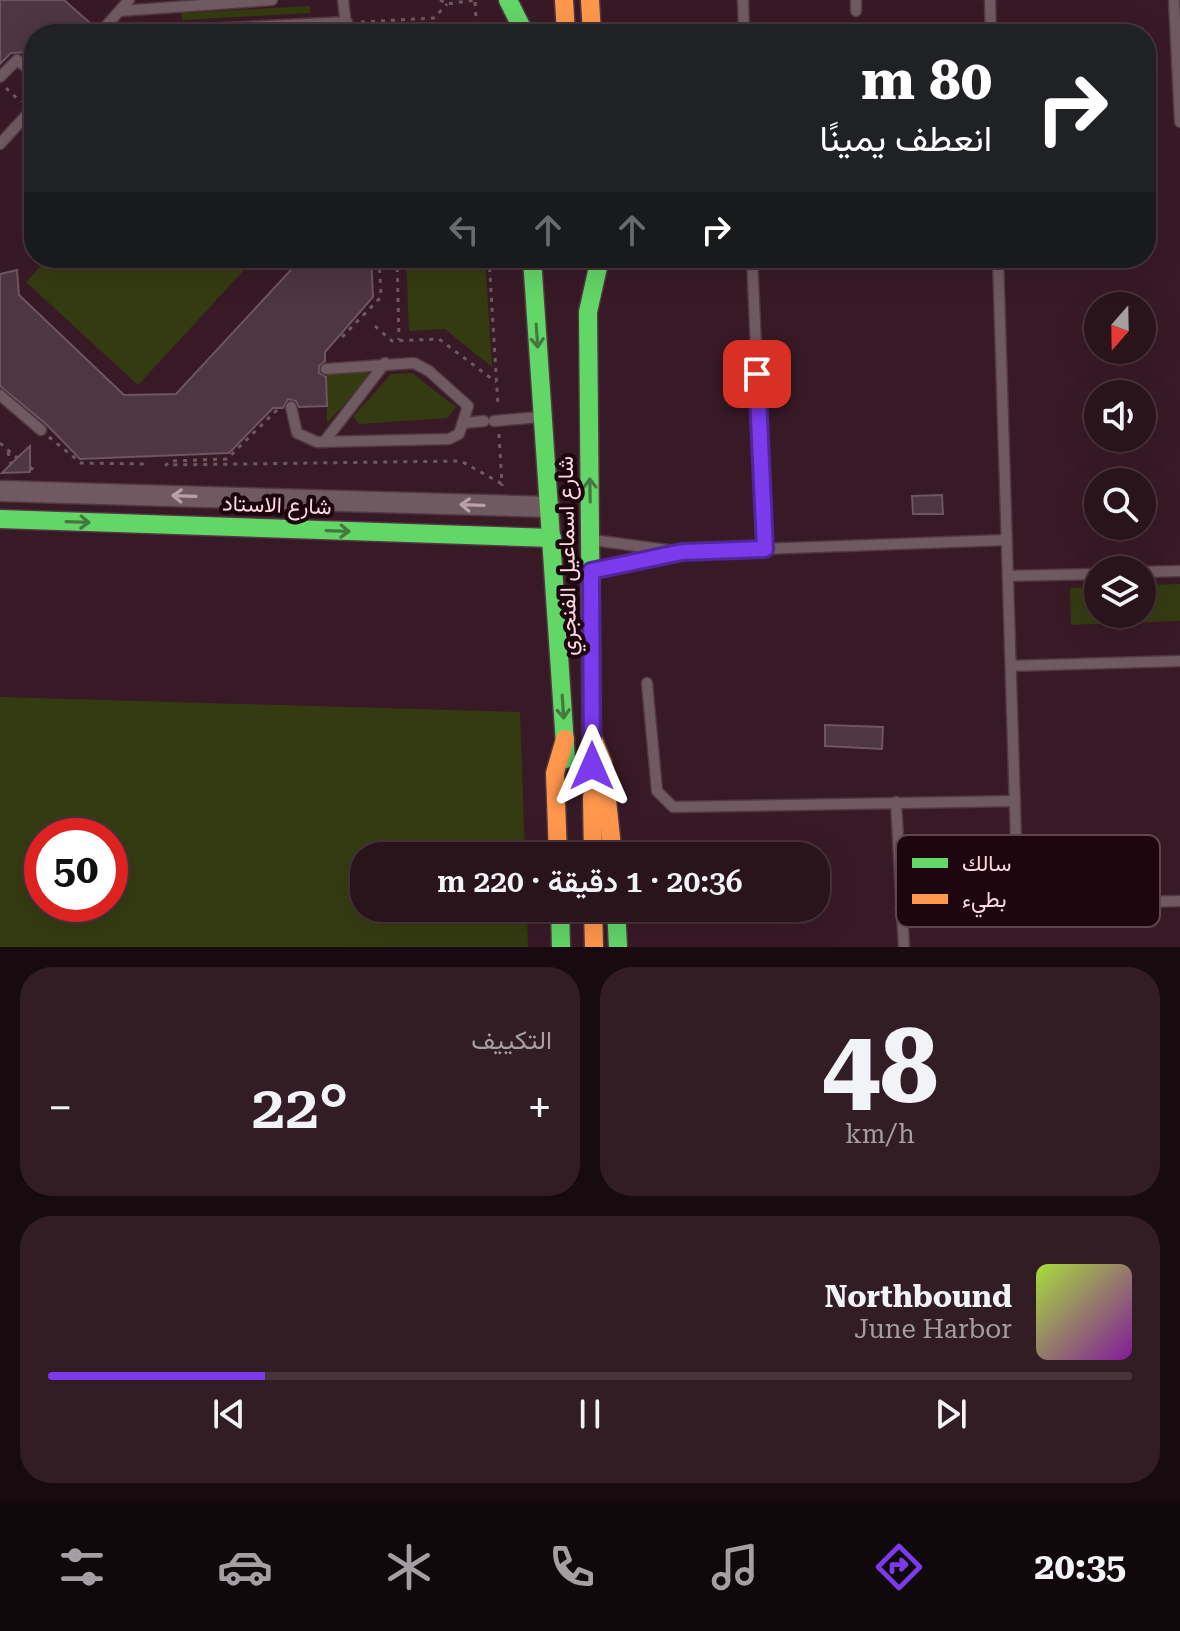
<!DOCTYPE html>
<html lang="ar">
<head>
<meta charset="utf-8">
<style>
	:root { --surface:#2a141c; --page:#321d25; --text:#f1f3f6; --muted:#a59ea3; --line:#46333b; --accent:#7c3aed }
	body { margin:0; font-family:"Roboto Serif",Vazirmatn,serif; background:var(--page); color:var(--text); direction:rtl; height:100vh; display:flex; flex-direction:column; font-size:30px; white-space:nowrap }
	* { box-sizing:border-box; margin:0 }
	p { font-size:26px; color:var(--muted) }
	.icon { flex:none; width:44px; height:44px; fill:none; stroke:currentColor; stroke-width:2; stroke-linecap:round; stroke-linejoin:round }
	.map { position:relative; height:947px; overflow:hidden; direction:ltr }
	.panel { display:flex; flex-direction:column; gap:20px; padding:20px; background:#170b0f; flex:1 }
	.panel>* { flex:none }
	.guide { position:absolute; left:24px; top:24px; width:1132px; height:244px; border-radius:32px; box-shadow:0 8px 32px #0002,0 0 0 2px var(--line); direction:rtl; background:#202124; color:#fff; overflow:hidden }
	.needle { width:52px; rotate:200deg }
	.tools { position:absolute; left:1084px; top:292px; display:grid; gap:16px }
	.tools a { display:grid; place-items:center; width:72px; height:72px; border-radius:50%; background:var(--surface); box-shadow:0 8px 32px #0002,0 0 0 2px var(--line); font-size:40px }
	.speed { position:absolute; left:24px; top:818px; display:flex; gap:16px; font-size:40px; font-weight:700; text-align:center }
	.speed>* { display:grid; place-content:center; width:104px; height:104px; border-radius:50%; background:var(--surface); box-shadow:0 8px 32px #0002,0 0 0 2px var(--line); line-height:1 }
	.speed .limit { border:12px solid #d22; background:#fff; color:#111 }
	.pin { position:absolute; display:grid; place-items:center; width:68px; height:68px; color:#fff; margin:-34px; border-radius:16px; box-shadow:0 4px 12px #0006 }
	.me { position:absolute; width:88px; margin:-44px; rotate:0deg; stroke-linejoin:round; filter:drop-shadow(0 0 6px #0008) }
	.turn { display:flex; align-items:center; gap:28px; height:168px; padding:0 32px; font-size:36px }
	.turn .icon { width:104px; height:104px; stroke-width:2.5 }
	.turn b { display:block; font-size:56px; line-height:68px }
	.lanes { display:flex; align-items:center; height:76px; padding:0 32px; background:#0003; justify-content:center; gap:40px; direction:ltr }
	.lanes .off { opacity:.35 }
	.big { font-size:60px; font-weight:600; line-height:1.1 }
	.panel .tile { flex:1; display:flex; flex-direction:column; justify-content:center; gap:12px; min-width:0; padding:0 28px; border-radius:32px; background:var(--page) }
	.panel .dial { align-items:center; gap:0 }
	.dial b { font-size:104px; line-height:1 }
	.song { display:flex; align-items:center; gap:24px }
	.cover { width:96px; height:96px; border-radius:12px; background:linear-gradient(135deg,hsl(80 70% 55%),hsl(290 70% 35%)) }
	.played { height:8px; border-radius:4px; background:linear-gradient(90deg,var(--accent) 20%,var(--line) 20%) }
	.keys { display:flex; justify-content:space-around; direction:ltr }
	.heat { display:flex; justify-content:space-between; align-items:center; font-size:44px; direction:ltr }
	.panel .tiles { flex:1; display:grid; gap:20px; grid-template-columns:1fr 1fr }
	.tile:last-child { grid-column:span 2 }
	.trip { position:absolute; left:350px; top:842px; width:480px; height:80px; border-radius:32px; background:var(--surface); box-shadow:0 8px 32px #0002,0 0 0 2px var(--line); font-weight:600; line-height:80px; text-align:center; direction:rtl }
	.tabs { display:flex; height:128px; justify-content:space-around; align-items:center; background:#11080b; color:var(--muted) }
	.tabs .icon { width:56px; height:56px }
	.tabs .active { color:var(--accent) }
	.tabs b { font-size:36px; color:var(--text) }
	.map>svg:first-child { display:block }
	.green { fill:#353b11; fill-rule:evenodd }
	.building { fill:#4e3642; stroke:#6d5561; stroke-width:2 }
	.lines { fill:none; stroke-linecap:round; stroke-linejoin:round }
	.lane-casing { stroke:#513741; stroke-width:13 }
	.street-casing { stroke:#513741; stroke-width:23 }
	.fast-casing { stroke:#513741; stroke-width:21 }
	.slow-casing { stroke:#513741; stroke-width:21 }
	.path { stroke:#6f5961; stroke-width:3; stroke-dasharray:4 6; stroke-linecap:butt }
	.lane { stroke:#705a61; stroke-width:10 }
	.street { stroke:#705a61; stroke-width:20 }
	.fast { stroke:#63d668; stroke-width:18 }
	.slow { stroke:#ff974d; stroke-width:18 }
	.oneway { stroke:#44783f }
	.oneway2 { stroke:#bd9fa7 }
	.route-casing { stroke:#51269a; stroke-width:20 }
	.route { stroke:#7c3aed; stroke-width:14 }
	.labels { text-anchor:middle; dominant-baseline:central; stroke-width:8; stroke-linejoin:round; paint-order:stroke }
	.street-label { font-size:22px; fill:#fcd7e0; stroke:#1d060d }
	.key { fill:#1d060d; stroke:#60454c; stroke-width:2 }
	.key-label { font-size:22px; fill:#fcd7e0 }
</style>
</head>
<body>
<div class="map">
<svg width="1180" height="947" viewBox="0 0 1180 947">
	<rect width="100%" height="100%" fill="#381a26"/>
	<!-- green -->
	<g class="green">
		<path d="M 310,6 L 310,13 L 182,20 L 182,13 Z"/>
		<path d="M 471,24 L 472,34 L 355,34 L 360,26 Z"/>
		<path d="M 48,258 L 255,258 L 138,385 L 26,282 Z"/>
		<path d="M 406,258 L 485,258 L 492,367 L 445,329 L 409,331 Z"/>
		<path d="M 367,371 L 368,378 L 327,423 L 326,374 Z"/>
		<path d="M 412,373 L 456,407 L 447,418 L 359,424 L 353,417 L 391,374 Z"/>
		<path d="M 1180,584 L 1180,621 L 1071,625 L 1070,588 L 1098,587 L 1098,614 L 1142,614 L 1142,585 Z"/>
		<path d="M 0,697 L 520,712 L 525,856 L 364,856 L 364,908 L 527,908 L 528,947 L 0,947 ZM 42,836 L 110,836 L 110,904 L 42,904 Z"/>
	</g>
	<!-- building -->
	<g class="building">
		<path d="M 0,0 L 64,0 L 89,22 L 78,34 L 34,34 L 34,52 L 11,53 L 0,64 Z"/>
		<path d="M 302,258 L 371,258 L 373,297 L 325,352 L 325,361 L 319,366 L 319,373 L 326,377 L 327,406 L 299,407 L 296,401 L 288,399 L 283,408 L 273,408 L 229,453 L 80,459 L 46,424 L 0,386 L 0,274 L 17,270 L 19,295 L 124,395 L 176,394 Z"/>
		<path d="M 30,446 L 30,472 L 2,473 L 17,458 Z"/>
		<path d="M 942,495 L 943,514 L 913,514 L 912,496 Z"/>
		<path d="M 825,725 L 883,727 L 882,749 L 825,746 Z"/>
	</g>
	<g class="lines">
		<!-- lane casing -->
		<g class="lane-casing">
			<g id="lane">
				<path d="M 343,0 L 347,34"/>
				<path d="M 743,0 L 744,34"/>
				<path d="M 856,0 L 856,11"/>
				<path d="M 990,0 L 991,34"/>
				<path d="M 1174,0 L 1180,122"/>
				<path d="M 120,11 L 272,0"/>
				<path d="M 99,34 L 129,0"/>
				<path d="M 104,34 L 347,22"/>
				<path d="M 0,77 L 17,60 L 34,73"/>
				<path d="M 0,144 L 34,107"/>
				<path d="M 752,258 L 765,549"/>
				<path d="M 998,258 L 1018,905"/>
				<path d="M 0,395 L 41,430"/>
				<path d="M 291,407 L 297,433 L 317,442 L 449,439 L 459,434 L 468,406 L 429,371 L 414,363 L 326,369"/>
				<path d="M 494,421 L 540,417"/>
				<path d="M 464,423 L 484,421"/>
				<path d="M 324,442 L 385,363"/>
				<path d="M 593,540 L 682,552 L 1006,540"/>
				<path d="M 591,571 L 680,553"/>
				<path d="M 1142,572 L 1180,571"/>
				<path d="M 1008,576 L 1098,574"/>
				<path d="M 1011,666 L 1180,661"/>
				<path d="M 647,683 L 657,791 L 673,807 L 1015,801"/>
				<path d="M 896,802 L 904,947"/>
				<path d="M 901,908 L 1180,901"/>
			</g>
		</g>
		<!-- street casing -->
		<g class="street-casing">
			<path id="street" d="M 0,491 L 550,507"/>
		</g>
		<!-- fast casing -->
		<g class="fast-casing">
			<g id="fast">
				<path d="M 508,0 L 525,34"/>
				<path d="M 532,258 L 566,759"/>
				<path d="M 0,519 L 552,538"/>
				<path d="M 592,756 L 588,312 L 600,258"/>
				<path d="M 560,908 L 561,947"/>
				<path d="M 616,908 L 618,947"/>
			</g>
		</g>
		<!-- slow casing -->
		<g class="slow-casing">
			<g id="slow">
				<path d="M 564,0 L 566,34"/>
				<path d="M 590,0 L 592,34"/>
				<path d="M 592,736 L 603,763 L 613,856"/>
				<path d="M 592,797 L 593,856"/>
				<path d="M 558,856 L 555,773 L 565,739"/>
				<path d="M 593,908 L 594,947"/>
			</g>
		</g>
		<!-- path -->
		<g class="path">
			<path d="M 440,0 L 447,4 L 475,0"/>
			<path d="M 475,2 L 477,34"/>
			<path d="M 361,22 L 434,18 L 447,4"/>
			<path d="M 6,88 L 21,102"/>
			<path d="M 397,258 L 399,340"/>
			<path d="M 489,258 L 498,406"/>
			<path d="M 375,326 L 392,341 L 439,339 L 496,382"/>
			<path d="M 342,337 L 381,297 L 379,258"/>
			<path d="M 277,410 L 227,459 L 170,461 L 166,465 L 461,461 L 502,484"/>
			<path d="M 499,434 L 502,486"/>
			<path d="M 49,437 L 81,463 L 148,464"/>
			<path d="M 0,443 L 17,458"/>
			<path d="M 8,452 L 11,464"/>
			<path d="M 30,467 L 37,473"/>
		</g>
		<!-- lane -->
		<use href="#lane" class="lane"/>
		<!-- street -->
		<use href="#street" class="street"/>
		<!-- fast -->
		<use href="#fast" class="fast"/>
		<!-- slow -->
		<use href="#slow" class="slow"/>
	</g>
	<!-- one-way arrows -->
	<defs><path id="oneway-shaft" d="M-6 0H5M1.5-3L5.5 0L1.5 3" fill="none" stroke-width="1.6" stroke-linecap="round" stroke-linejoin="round" transform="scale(2)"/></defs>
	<g class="oneway">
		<use href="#oneway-shaft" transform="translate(537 336) rotate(86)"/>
		<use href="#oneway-shaft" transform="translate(590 490) rotate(-91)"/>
		<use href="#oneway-shaft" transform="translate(78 522) rotate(2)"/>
		<use href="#oneway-shaft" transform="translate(338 531) rotate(2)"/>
		<use href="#oneway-shaft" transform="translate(563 707) rotate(86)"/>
	</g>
	<g class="oneway2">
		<use href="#oneway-shaft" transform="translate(184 496) rotate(-178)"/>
		<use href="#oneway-shaft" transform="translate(472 505) rotate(-178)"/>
	</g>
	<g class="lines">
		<!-- route casing -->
		<g class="route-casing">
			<path id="route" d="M 592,766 L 591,571 L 682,552 L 765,549 L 757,374"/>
		</g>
		<!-- route -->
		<use href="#route" class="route"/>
	</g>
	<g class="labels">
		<!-- street labels -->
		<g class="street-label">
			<text transform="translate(277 505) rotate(2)">شارع الاستاد</text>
			<text transform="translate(567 556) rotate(-91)">شارع اسماعيل الفنجري</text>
		</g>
	</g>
	<!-- legend -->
	<rect x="896" y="835" width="264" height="92" rx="12" class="key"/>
	<rect x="912" y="858" width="36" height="10" fill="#63d668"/>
	<rect x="912" y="894" width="36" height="10" fill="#ff974d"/>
	<g class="key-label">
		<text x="962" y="871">سالك</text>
		<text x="962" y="907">بطيء</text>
	</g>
</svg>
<div class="tools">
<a><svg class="needle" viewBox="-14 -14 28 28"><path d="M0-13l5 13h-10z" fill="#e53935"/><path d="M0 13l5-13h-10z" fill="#a59ea3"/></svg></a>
<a><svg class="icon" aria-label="sound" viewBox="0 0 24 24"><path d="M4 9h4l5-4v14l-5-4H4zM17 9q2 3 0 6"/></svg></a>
<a><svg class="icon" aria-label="search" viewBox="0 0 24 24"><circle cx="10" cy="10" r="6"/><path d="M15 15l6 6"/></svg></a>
<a><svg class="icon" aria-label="layers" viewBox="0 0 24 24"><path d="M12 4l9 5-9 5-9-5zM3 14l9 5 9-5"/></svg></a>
</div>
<div class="speed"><div class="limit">50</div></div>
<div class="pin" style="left:757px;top:374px;background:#d93025"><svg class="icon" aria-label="arrive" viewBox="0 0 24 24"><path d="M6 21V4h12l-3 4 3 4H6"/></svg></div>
<svg class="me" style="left:592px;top:766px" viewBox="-20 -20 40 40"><path d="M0-17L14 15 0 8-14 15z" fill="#7c3aed" stroke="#fff" stroke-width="4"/></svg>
<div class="trip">20:36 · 1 دقيقة · 220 m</div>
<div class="guide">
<div class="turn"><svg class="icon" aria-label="right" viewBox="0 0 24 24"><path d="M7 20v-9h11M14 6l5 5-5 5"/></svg><div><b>80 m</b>انعطف يمينًا</div></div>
<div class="lanes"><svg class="icon off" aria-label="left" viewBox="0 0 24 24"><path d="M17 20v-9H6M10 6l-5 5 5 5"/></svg><svg class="icon off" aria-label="ahead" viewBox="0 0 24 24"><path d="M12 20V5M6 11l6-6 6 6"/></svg><svg class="icon off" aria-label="ahead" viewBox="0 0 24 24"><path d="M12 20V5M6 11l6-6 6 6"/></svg><svg class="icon" aria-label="right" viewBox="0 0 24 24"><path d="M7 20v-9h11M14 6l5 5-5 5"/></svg></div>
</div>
</div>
<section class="panel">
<div class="tiles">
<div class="tile dial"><b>48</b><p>km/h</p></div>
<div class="tile"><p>التكييف</p>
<div class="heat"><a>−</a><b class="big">22°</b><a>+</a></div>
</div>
<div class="tile">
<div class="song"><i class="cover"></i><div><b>Northbound</b><p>June Harbor</p></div></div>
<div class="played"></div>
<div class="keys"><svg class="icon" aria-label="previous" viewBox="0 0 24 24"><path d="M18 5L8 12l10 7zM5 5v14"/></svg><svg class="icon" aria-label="pause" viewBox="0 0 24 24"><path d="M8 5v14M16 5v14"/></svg><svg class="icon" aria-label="next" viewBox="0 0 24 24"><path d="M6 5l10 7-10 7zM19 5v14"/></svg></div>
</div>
</div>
</section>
<nav class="tabs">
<b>20:35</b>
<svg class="icon active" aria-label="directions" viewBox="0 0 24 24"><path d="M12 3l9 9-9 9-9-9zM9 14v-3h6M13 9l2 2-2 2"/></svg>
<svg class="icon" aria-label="music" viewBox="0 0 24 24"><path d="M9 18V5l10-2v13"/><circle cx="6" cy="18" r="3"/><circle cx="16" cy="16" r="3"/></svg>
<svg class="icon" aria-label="phone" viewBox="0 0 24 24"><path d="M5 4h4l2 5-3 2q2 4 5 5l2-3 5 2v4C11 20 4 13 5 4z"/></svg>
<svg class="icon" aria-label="climate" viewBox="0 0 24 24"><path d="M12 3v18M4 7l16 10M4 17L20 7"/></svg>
<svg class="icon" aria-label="car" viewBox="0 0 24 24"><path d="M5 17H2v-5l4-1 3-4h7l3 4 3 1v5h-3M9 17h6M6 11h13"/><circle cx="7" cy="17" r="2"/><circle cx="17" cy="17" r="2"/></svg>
<svg class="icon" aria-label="filters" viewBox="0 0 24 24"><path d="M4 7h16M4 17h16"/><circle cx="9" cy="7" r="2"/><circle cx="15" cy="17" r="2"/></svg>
</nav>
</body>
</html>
